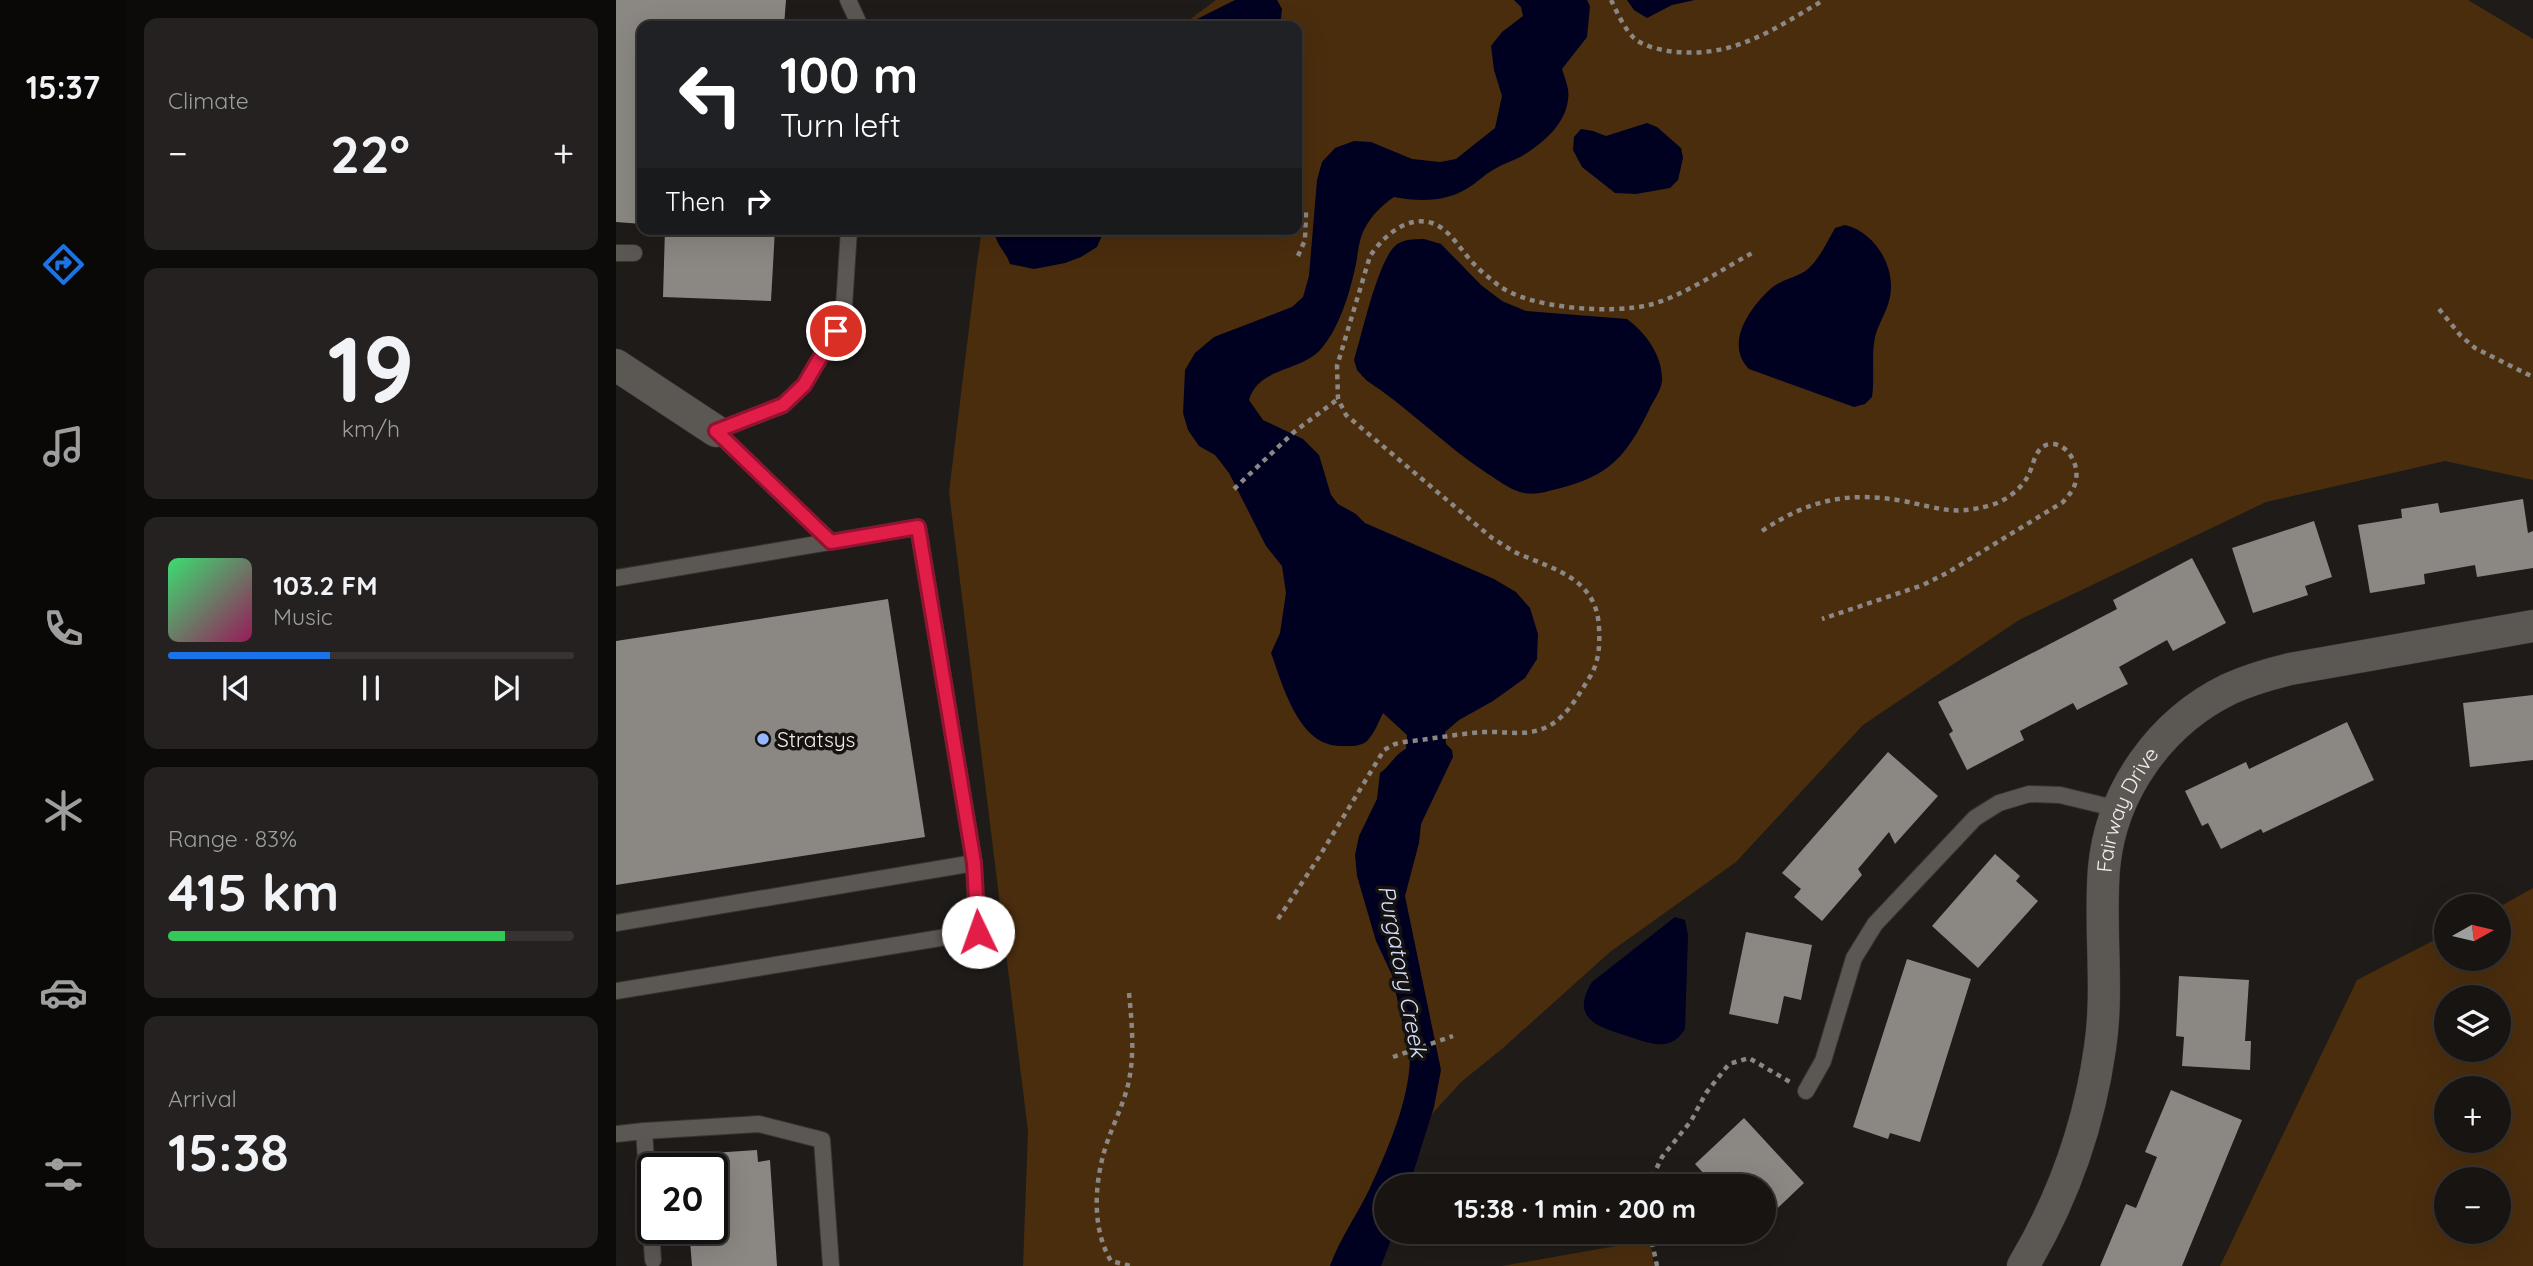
<!DOCTYPE html>
<html lang="en">
<head>
<meta charset="utf-8">
<style>
	:root { --surface:#171412; --page:#242120; --text:#f1f3f6; --muted:#9e9e9f; --line:#363332; --accent:#1a73e8 }
	body { margin:0; font-family:Quicksand,sans-serif; background:var(--page); color:var(--text); height:100vh; display:flex; flex-direction:column; font-size:26px; white-space:nowrap }
	* { box-sizing:border-box; margin:0 }
	p { font-size:23px; color:var(--muted) }
	.icon { flex:none; width:38px; height:38px; fill:none; stroke:currentColor; stroke-width:2; stroke-linecap:round; stroke-linejoin:round }
	.map { position:relative; flex:1; overflow:hidden }
	.side { display:flex; flex-direction:column; gap:18px; padding:18px; background:#0d0b0a; width:490px }
	.side>* { flex:none }
	.guide { position:absolute; left:21px; top:21px; width:665px; height:214px; border-radius:14px; box-shadow:0 7px 28px #0002,0 0 0 2px var(--line); background:#202124; color:#fff; overflow:hidden }
	.needle { width:46px; rotate:82deg }
	.controls { position:absolute; left:1818px; top:894px; display:grid; gap:14px }
	.controls a { display:grid; place-items:center; width:77px; height:77px; border-radius:50%; background:var(--surface); box-shadow:0 7px 28px #0002,0 0 0 2px var(--line); font-size:35px }
	.speed { position:absolute; left:21px; top:1153px; display:flex; gap:14px; font-size:35px; font-weight:700; text-align:center }
	.speed>* { display:grid; place-content:center; width:91px; height:91px; border-radius:50%; background:var(--surface); box-shadow:0 7px 28px #0002,0 0 0 2px var(--line); line-height:1 }
	.speed .limit { border:4px solid #111; border-radius:10px; background:#fff; color:#111 }
	.pin { position:absolute; display:grid; place-items:center; width:60px; height:60px; color:#fff; margin:-30px; border:4px solid #fff; border-radius:50%; box-shadow:0 2px 7px #0007 }
	.me { position:absolute; width:77px; margin:-38px; rotate:357deg; stroke-linejoin:round; filter:drop-shadow(0 0 5px #0008) }
	.turn { display:flex; align-items:center; gap:24px; height:147px; padding:0 28px; font-size:32px }
	.turn .icon { width:91px; height:91px; stroke-width:2.5 }
	.turn b { display:block; font-size:49px; line-height:60px }
	.then { display:flex; align-items:center; height:66px; padding:0 28px; background:#0003; gap:14px; font-size:26px }
	.big { font-size:52px; font-weight:700; line-height:1.1 }
	.side .card { flex:1; display:flex; flex-direction:column; justify-content:center; gap:10px; min-width:0; padding:0 24px; border-radius:14px; background:var(--page) }
	.side .dial { align-items:center; gap:0 }
	.dial b { font-size:91px; line-height:1 }
	.song { display:flex; align-items:center; gap:21px }
	.cover { width:84px; height:84px; border-radius:10px; background:linear-gradient(135deg,hsl(140 70% 55%),hsl(330 70% 35%)) }
	.played { height:7px; border-radius:4px; background:linear-gradient(90deg,var(--accent) 40%,var(--line) 40%) }
	.keys { display:flex; justify-content:space-around; direction:ltr }
	.heat { display:flex; justify-content:space-between; align-items:center; font-size:38px; direction:ltr }
	.charge { height:10px; border-radius:5px; background:linear-gradient(90deg,#34c759 83%,var(--line) 0) }
	.trip { position:absolute; left:758px; top:1174px; width:402px; height:70px; border-radius:35px; background:var(--surface); box-shadow:0 7px 28px #0002,0 0 0 2px var(--line); font-weight:700; line-height:70px; text-align:center }
	main { display:flex; flex:1; min-height:0 }
	.dock { display:flex; flex-direction:column; width:126px; justify-content:space-around; align-items:center; background:#090807; color:var(--muted) }
	.dock .icon { width:49px; height:49px }
	.dock .selected { color:var(--accent) }
	.dock b { font-size:32px; color:var(--text) }
	.map>svg:first-child { display:block }
	.green { fill:#4a2d0d; fill-rule:evenodd }
	.water { fill:#000021 }
	.building { fill:#8b8783 }
	.lines { fill:none; stroke-linecap:round; stroke-linejoin:round }
	.service-casing { stroke:#373532; stroke-width:18 }
	.minor-casing { stroke:#373532; stroke-width:33 }
	.path { stroke:#8a8784; stroke-width:4.5; stroke-dasharray:5 5; stroke-linecap:butt }
	.service { stroke:#5b5753; stroke-width:16 }
	.minor { stroke:#5b5753; stroke-width:32 }
	.route-casing { stroke:#92132f; stroke-width:18 }
	.route { stroke:#e11d48; stroke-width:12 }
	.poi-dot { fill:#95b7fd; stroke:#15120f; stroke-width:2.5 }
	.labels { text-anchor:middle; dominant-baseline:central; stroke-width:7; stroke-linejoin:round; paint-order:stroke }
	.poi-label { font-size:21px; fill:#f1efec; stroke:#15120f; text-anchor:start }
	.street-label { font-size:21px; fill:#f1efec; stroke:#15120f }
	.water-label { font-size:23px; font-style:italic; fill:#d1e0ff; stroke:#15120f }
</style>
</head>
<body>
<main>
<nav class="dock">
<b>15:37</b>
<svg class="icon selected" aria-label="directions" viewBox="0 0 24 24"><path d="M12 3l9 9-9 9-9-9zM9 14v-3h6M13 9l2 2-2 2"/></svg>
<svg class="icon" aria-label="music" viewBox="0 0 24 24"><path d="M9 18V5l10-2v13"/><circle cx="6" cy="18" r="3"/><circle cx="16" cy="16" r="3"/></svg>
<svg class="icon" aria-label="phone" viewBox="0 0 24 24"><path d="M5 4h4l2 5-3 2q2 4 5 5l2-3 5 2v4C11 20 4 13 5 4z"/></svg>
<svg class="icon" aria-label="climate" viewBox="0 0 24 24"><path d="M12 3v18M4 7l16 10M4 17L20 7"/></svg>
<svg class="icon" aria-label="car" viewBox="0 0 24 24"><path d="M5 17H2v-5l4-1 3-4h7l3 4 3 1v5h-3M9 17h6M6 11h13"/><circle cx="7" cy="17" r="2"/><circle cx="17" cy="17" r="2"/></svg>
<svg class="icon" aria-label="filters" viewBox="0 0 24 24"><path d="M4 7h16M4 17h16"/><circle cx="9" cy="7" r="2"/><circle cx="15" cy="17" r="2"/></svg>
</nav>
<section class="side">
<div class="card"><p>Climate</p>
<div class="heat"><a>−</a><b class="big">22°</b><a>+</a></div>
</div>
<div class="card dial"><b>19</b><p>km/h</p></div>
<div class="card">
<div class="song"><i class="cover"></i><div><b>103.2 FM</b><p>Music</p></div></div>
<div class="played"></div>
<div class="keys"><svg class="icon" aria-label="previous" viewBox="0 0 24 24"><path d="M18 5L8 12l10 7zM5 5v14"/></svg><svg class="icon" aria-label="pause" viewBox="0 0 24 24"><path d="M8 5v14M16 5v14"/></svg><svg class="icon" aria-label="next" viewBox="0 0 24 24"><path d="M6 5l10 7-10 7zM19 5v14"/></svg></div>
</div>
<div class="card"><p>Range · 83%</p><b class="big">415 km</b><div class="charge"></div></div>
<div class="card"><p>Arrival</p><b class="big">15:38</b></div>
</section>
<div class="map">
<svg width="1917" height="1266" viewBox="0 0 1917 1266">
	<rect width="100%" height="100%" fill="#1f1b18"/>
	<!-- green -->
	<g class="green">
		<path d="M 600,0 L 1852,0 L 1917,39 L 1917,480 L 1829,461 L 1650,502 L 1403,620 L 1247,725 L 1120,862 L 994,952 L 887,1048 L 845,1082 L 796,1136 L 770,1186 L 742,1266 L 407,1266 L 412,1131 L 333,492 L 361,263 L 366,229 L 681,229 L 681,26 L 565,26 Z"/>
		<path d="M 1917,888 L 1917,1266 L 1604,1266 L 1741,980 L 1830,934 L 1830,959 L 1883,959 L 1883,907 ZM 1830,998 L 1883,998 L 1883,1050 L 1830,1050 ZM 1830,1088 L 1883,1088 L 1883,1141 L 1830,1141 ZM 1830,1180 L 1883,1180 L 1883,1232 L 1830,1232 Z"/>
		<path d="M 1034,1240 L 1038,1266 L 886,1266 Z"/>
	</g>
	<!-- water -->
	<g class="water">
		<path d="M 619,0 L 661,0 L 666,9 L 664,26 L 567,26 Z"/>
		<path d="M 898,0 L 971,0 L 974,6 L 971,37 L 946,69 C 949,79 954,89 952,100 C 949,125 926,144 906,156 C 897,161 886,164 877,170 C 869,174 863,181 855,186 C 832,202 805,202 778,197 C 766,205 756,215 749,228 C 743,238 742,253 740,264 C 734,292 724,327 705,349 C 685,372 642,367 633,400 L 647,420 L 687,439 L 703,455 L 715,495 L 722,504 L 740,514 L 749,523 L 878,579 L 900,592 L 914,608 L 922,634 L 921,659 L 909,678 L 877,701 L 843,720 L 829,732 L 830,744 L 836,750 L 837,757 L 805,824 L 803,843 L 789,896 L 825,1070 L 818,1107 L 793,1186 L 770,1186 L 770,1232 L 778,1232 L 765,1266 L 714,1266 C 724,1238 741,1215 754,1188 C 772,1149 793,1101 794,1058 L 776,975 L 760,941 L 741,876 L 739,855 L 743,836 L 761,799 L 764,773 C 775,765 779,754 790,749 L 791,735 L 767,713 C 763,721 758,734 751,741 C 744,747 734,746 725,746 C 682,746 667,685 655,653 L 664,633 L 670,593 L 666,566 L 650,546 L 613,473 L 599,455 L 583,446 L 572,430 L 567,413 L 569,370 L 579,353 L 598,337 L 676,307 L 687,297 L 693,276 L 701,180 L 706,162 L 719,148 L 738,141 L 755,142 L 796,159 L 824,162 L 840,159 L 879,128 L 886,96 L 878,70 L 875,46 L 886,32 L 907,16 L 905,7 Z"/>
		<path d="M 1011,0 L 1079,0 L 1056,5 L 1031,18 L 1018,10 Z"/>
		<path d="M 1031,123 L 1041,127 L 1065,148 L 1067,158 L 1062,180 L 1054,188 L 1020,194 L 999,193 L 966,167 L 957,150 L 958,137 L 965,129 L 977,131 L 990,136 Z"/>
		<path d="M 1229,225 C 1260,232 1282,270 1273,301 C 1270,313 1262,325 1259,337 C 1255,357 1259,377 1256,397 L 1249,404 L 1238,407 L 1133,369 C 1107,343 1136,304 1158,286 C 1168,279 1182,277 1192,269 C 1204,258 1211,242 1219,228 Z"/>
		<path d="M 382,229 L 489,229 L 481,247 L 465,257 L 449,263 L 418,269 L 394,264 C 390,252 382,247 379,235 Z"/>
		<path d="M 808,239 L 825,244 L 865,285 L 886,301 L 910,311 L 1011,319 C 1030,333 1047,356 1046,381 C 1045,391 1037,401 1033,410 C 1010,457 993,476 941,489 C 929,492 917,496 904,492 C 893,489 882,480 872,474 C 829,446 793,408 750,380 L 741,370 L 738,360 C 746,334 761,265 778,247 C 785,239 798,239 808,239 Z"/>
		<path d="M 1059,917 L 1069,920 L 1072,935 L 1069,1029 C 1065,1035 1061,1040 1053,1043 C 1039,1047 1024,1040 1011,1036 C 983,1027 953,1019 976,982 Z"/>
	</g>
	<!-- building -->
	<g class="building">
		<path d="M 0,0 L 170,0 L 168,26 L 26,26 L 26,224 L 0,222 Z"/>
		<path d="M 49,229 L 159,229 L 155,301 L 47,297 Z"/>
		<path d="M 1907,499 L 1912,533 L 1917,531 L 1917,568 L 1861,577 L 1859,565 L 1808,574 L 1809,584 L 1754,593 L 1742,525 L 1786,518 L 1785,509 L 1822,503 L 1824,513 Z"/>
		<path d="M 1698,521 L 1716,577 L 1689,586 L 1692,595 L 1637,613 L 1616,548 Z"/>
		<path d="M 1576,558 L 1610,623 L 1557,651 L 1551,640 L 1503,667 L 1512,684 L 1461,710 L 1457,703 L 1404,731 L 1408,740 L 1351,770 L 1333,734 L 1337,731 L 1322,702 L 1501,609 L 1497,600 Z"/>
		<path d="M 272,599 L 309,837 L 0,885 L 0,641 Z"/>
		<path d="M 1917,695 L 1917,760 L 1854,767 L 1847,703 Z"/>
		<path d="M 1731,722 L 1758,780 L 1647,833 L 1645,829 L 1605,849 L 1592,823 L 1586,826 L 1569,791 L 1630,762 L 1633,769 Z"/>
		<path d="M 1272,752 L 1322,796 L 1279,844 L 1273,832 L 1242,869 L 1246,875 L 1206,921 L 1178,897 L 1185,889 L 1166,873 Z"/>
		<path d="M 1379,854 L 1404,876 L 1400,881 L 1422,901 L 1362,968 L 1316,926 Z"/>
		<path d="M 1130,932 L 1196,945 L 1185,1000 L 1168,996 L 1162,1024 L 1113,1014 Z"/>
		<path d="M 1291,959 L 1355,979 L 1304,1142 L 1274,1133 L 1272,1139 L 1237,1127 Z"/>
		<path d="M 1563,976 L 1633,980 L 1629,1041 L 1635,1041 L 1634,1070 L 1566,1066 L 1568,1037 L 1560,1036 Z"/>
		<path d="M 1555,1090 L 1626,1120 L 1566,1266 L 1484,1266 L 1510,1204 L 1520,1208 L 1541,1157 L 1529,1152 Z"/>
		<path d="M 1128,1118 L 1188,1183 L 1148,1221 L 1148,1186 L 1099,1186 L 1079,1164 Z"/>
		<path d="M 141,1150 L 142,1162 L 154,1160 L 161,1266 L 76,1266 L 73,1228 L 96,1228 L 96,1153 Z"/>
	</g>
	<g class="lines">
		<!-- service casing -->
		<g class="service-casing">
			<g id="service">
				<path d="M 232,0 L 244,26"/>
				<path d="M 0,253 L 18,253"/>
				<path d="M 215,542 L 100,431 L 167,405 L 188,385 L 220,331 L 228,306 L 233,229"/>
				<path d="M 0,578 L 302,527 L 358,863 L 361,932 L 0,991"/>
				<path d="M 0,923 L 358,863"/>
				<path d="M 1190,1091 L 1207,1061 L 1238,958 L 1259,924 L 1359,818 L 1383,803 L 1413,794 L 1444,795 L 1502,809"/>
				<path d="M 28,1131 L 143,1124 L 206,1140 L 215,1266"/>
				<path d="M 0,1134 L 28,1131 L 37,1260"/>
			</g>
		</g>
		<!-- minor casing -->
		<g class="minor-casing">
			<g id="minor">
				<path d="M 0,365 L 100,431"/>
				<path id="s1" d="M 1407,1266 C 1447,1199 1473,1126 1484,1048 C 1493,989 1483,927 1488,868 C 1495,791 1545,722 1613,689 C 1633,680 1653,674 1674,669 L 1917,626"/>
			</g>
		</g>
		<!-- path -->
		<g class="path">
			<path d="M 995,0 C 1001,12 1008,28 1017,37 C 1026,46 1041,49 1052,51 C 1116,60 1156,30 1208,0"/>
			<path d="M 682,256 L 689,240 L 690,212"/>
			<path d="M 1823,309 L 1845,336 L 1859,348 L 1917,377"/>
			<path d="M 618,489 L 678,432 L 722,399"/>
			<path d="M 1146,531 C 1192,500 1232,491 1287,501 C 1324,508 1337,516 1375,505 C 1390,501 1405,489 1412,476 C 1418,465 1419,444 1436,444 C 1452,444 1463,465 1460,479 C 1459,489 1453,495 1447,502 L 1331,573 L 1307,585 L 1206,619"/>
			<path d="M 662,919 L 703,857 L 768,750 L 779,744 L 788,742 C 815,739 841,734 868,732 C 889,731 910,737 931,727 C 952,716 963,694 975,675 C 983,661 984,644 983,628 C 981,579 940,570 903,554 C 894,550 885,543 876,538 L 730,415 L 722,399 L 721,366 L 754,256 C 767,237 790,215 816,223 C 834,229 845,251 858,264 C 865,272 874,278 882,285 C 913,309 996,314 1033,305 C 1068,296 1106,269 1138,252"/>
			<path d="M 513,993 C 516,1024 519,1055 512,1085 C 506,1109 493,1132 487,1156 C 478,1190 477,1231 495,1261 L 515,1266"/>
			<path d="M 777,1057 L 837,1036"/>
			<path d="M 1032,1186 L 1046,1157 L 1075,1121 L 1090,1093 L 1113,1064 L 1133,1058 L 1174,1082"/>
			<path d="M 1034,1232 L 1041,1266"/>
		</g>
		<!-- service -->
		<use href="#service" class="service"/>
		<!-- minor -->
		<use href="#minor" class="minor"/>
	</g>
	<g class="lines">
		<!-- route casing -->
		<g class="route-casing">
			<path id="route" d="M 220,331 L 188,385 L 167,405 L 100,431 L 215,542 L 302,527 L 358,863 L 362,932"/>
		</g>
		<!-- route -->
		<use href="#route" class="route"/>
	</g>
	<!-- markers -->
	<circle class="poi-dot" cx="147" cy="739" r="7"/>
	<g class="labels">
		<!-- poi labels -->
		<g class="poi-label">
			<text x="161" y="739">Stratsys</text>
		</g>
		<!-- street labels -->
		<g class="street-label">
			<text stroke="none"><textPath href="#s1" startOffset="476">Fairway Drive</textPath></text>
		</g>
		<!-- water labels -->
		<g class="water-label">
			<text transform="translate(787 971) rotate(79)">Purgatory Creek</text>
		</g>
	</g>
</svg>
<div class="controls">
<a><svg class="needle" viewBox="-14 -14 28 28"><path d="M0-13l5 13h-10z" fill="#e53935"/><path d="M0 13l5-13h-10z" fill="#9e9e9f"/></svg></a>
<a><svg class="icon" aria-label="layers" viewBox="0 0 24 24"><path d="M12 4l9 5-9 5-9-5zM3 14l9 5 9-5"/></svg></a>
<a>+</a>
<a>−</a>
</div>
<div class="speed"><div class="limit">20</div></div>
<div class="pin" style="left:220px;top:331px;background:#d93025"><svg class="icon" aria-label="arrive" viewBox="0 0 24 24"><path d="M6 21V4h12l-3 4 3 4H6"/></svg></div>
<svg class="me" style="left:362px;top:932px" viewBox="-20 -20 40 40"><circle r="19" fill="#fff"/><path d="M0-13L10 11 0 6-10 11z" fill="#e11d48"/></svg>
<div class="trip">15:38 · 1 min · 200 m</div>
<div class="guide">
<div class="turn"><svg class="icon" aria-label="left" viewBox="0 0 24 24"><path d="M17 20v-9H6M10 6l-5 5 5 5"/></svg><div><b>100 m</b>Turn left</div></div>
<div class="then">Then<svg class="icon" aria-label="right" viewBox="0 0 24 24"><path d="M7 20v-9h11M14 6l5 5-5 5"/></svg></div>
</div>
</div>
</main>
</body>
</html>
